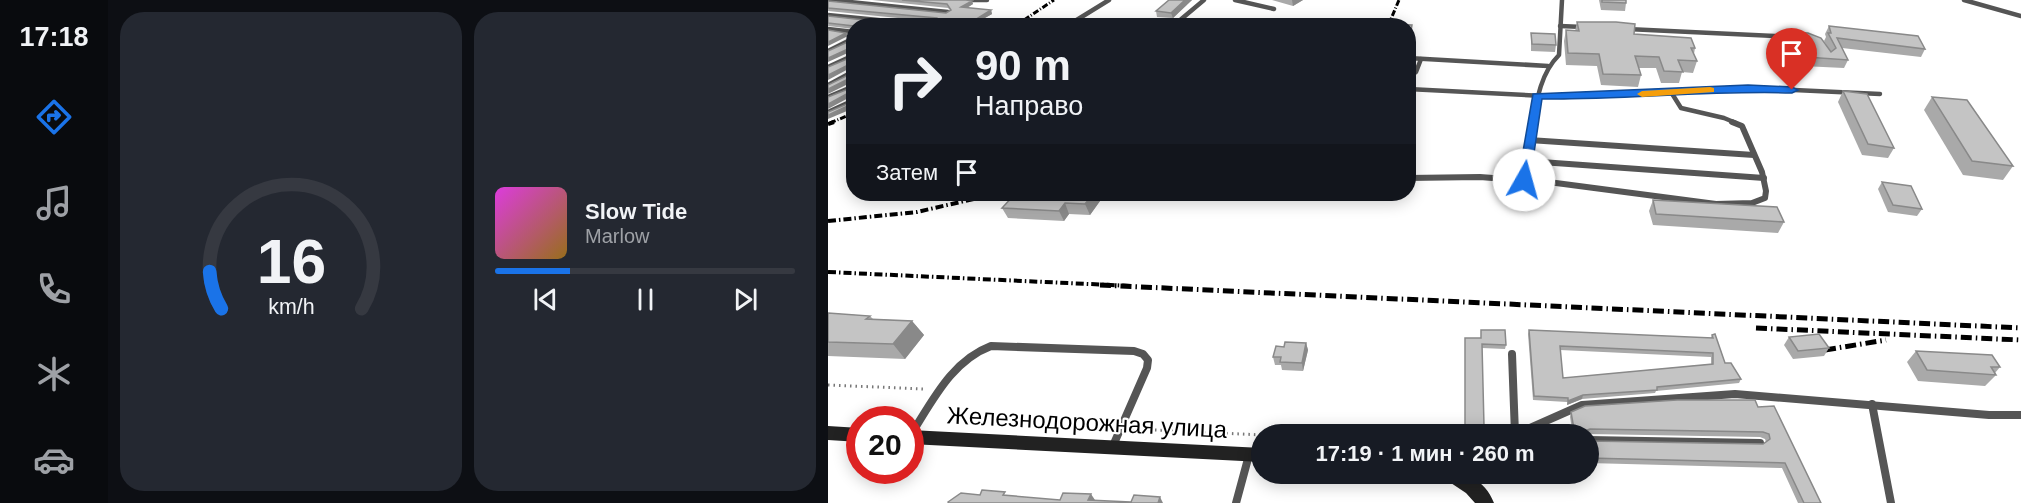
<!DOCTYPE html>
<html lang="ru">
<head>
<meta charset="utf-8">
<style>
	:root { --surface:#171b24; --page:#242831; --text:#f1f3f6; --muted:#9ea1a6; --line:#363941; --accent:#1a73e8 }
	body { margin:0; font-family:Helvetica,sans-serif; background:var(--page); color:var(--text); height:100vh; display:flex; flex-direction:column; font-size:22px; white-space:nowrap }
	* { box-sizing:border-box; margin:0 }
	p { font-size:20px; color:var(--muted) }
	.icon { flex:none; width:33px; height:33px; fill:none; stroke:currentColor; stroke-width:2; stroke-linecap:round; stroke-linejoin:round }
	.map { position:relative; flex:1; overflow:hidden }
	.sheet { display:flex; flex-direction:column; gap:12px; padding:12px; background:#0d0f14; width:720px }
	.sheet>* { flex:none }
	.guide { position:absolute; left:18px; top:18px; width:570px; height:183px; border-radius:24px; box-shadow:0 3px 15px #0003; background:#171b24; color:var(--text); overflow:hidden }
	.speed { position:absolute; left:18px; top:406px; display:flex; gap:12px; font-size:30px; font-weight:700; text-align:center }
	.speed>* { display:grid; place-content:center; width:78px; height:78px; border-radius:50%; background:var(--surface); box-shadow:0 3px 15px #0003; line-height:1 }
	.speed .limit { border:9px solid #d22; background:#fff; color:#111 }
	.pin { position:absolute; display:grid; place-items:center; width:51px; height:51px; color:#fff; margin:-62px -26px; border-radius:50% 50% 50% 0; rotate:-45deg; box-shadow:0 0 6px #0007 }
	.pin .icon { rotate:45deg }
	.me { position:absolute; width:66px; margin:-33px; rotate:7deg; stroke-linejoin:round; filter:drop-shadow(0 0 4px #0008) }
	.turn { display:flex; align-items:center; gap:21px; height:126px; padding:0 30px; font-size:27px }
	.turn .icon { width:78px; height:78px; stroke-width:2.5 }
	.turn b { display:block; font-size:42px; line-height:51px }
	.then { display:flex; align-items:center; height:57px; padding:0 30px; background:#0003; gap:12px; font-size:22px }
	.sheet .tile { flex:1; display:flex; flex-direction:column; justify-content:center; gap:9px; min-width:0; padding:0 21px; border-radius:24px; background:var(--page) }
	.sheet .dial { align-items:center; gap:0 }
	.dial svg { height:156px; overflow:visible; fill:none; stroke:var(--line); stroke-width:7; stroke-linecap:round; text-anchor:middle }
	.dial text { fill:var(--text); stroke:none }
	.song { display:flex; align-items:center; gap:18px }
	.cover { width:72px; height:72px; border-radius:9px; background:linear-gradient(135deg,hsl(300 70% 55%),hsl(40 70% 35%)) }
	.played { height:6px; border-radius:3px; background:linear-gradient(90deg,var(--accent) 25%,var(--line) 25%) }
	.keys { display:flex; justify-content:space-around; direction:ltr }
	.sheet .tiles { flex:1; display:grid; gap:12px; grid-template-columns:repeat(2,1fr) }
	.trip { position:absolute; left:423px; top:424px; width:348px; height:60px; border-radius:30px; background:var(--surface); box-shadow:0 3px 15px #0003; font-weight:700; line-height:60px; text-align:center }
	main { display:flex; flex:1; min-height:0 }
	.dock { display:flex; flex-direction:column; width:108px; justify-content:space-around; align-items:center; background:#090b0e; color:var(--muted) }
	.dock .icon { width:42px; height:42px }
	.dock .current { color:var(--accent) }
	.dock b { font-size:27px; color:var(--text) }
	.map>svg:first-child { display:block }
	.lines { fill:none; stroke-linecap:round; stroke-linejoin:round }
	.path { stroke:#777; stroke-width:3; stroke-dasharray:1.5 4; stroke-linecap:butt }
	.service-far2 { stroke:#555; stroke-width:4.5 }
	.service-far1 { stroke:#555; stroke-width:6 }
	.service { stroke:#555; stroke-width:8 }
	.secondary { fill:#222; fill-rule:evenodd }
	.rail-far2 { stroke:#000; stroke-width:3; stroke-dasharray:6 2 1 2; stroke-linecap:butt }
	.rail-far1 { stroke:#000; stroke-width:4; stroke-dasharray:8 3 1.5 3; stroke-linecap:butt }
	.rail { stroke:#000; stroke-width:5; stroke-dasharray:11 4 1.5 4; stroke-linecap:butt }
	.wall { fill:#a9a9a9; fill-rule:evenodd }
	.shaded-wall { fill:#898989 }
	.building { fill:#c4c4c4; stroke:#898989; stroke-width:1.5; fill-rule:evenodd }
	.route { fill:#1a73e8; stroke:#114b97; stroke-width:1.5 }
	.slow { fill:#f59e0b }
	.labels { text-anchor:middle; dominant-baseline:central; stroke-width:4.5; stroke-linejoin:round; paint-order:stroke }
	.near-street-label { font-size:24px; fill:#000; stroke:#fff }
</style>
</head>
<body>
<main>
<nav class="dock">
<b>17:18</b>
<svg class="icon current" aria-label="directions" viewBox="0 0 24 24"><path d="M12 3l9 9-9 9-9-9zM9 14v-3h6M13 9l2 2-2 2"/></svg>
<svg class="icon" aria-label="music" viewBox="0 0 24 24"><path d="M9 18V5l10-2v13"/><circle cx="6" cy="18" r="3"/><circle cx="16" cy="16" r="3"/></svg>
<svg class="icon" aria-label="phone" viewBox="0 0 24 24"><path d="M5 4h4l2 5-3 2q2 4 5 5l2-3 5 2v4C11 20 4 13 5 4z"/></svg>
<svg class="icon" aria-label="climate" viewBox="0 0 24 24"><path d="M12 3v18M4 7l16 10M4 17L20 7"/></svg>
<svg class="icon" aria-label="car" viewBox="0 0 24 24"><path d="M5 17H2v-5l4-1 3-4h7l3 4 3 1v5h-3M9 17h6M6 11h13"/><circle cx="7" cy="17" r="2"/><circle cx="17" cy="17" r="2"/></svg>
</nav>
<section class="sheet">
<div class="tiles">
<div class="tile dial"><svg viewBox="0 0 100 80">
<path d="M14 69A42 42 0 1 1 86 69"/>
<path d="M14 69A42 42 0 0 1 8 50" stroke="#1a73e8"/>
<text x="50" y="56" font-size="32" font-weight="700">16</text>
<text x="50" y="72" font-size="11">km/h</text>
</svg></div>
<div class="tile">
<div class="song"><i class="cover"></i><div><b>Slow Tide</b><p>Marlow</p></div></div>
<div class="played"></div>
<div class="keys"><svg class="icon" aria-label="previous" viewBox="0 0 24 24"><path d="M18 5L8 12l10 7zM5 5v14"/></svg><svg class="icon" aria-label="pause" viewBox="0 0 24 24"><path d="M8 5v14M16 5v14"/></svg><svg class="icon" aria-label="next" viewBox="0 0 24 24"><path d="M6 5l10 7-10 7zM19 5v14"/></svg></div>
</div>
</div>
</section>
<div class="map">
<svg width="1193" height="503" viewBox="0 0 1193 503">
	<rect width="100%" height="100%" fill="#fff"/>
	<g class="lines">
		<!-- path -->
		<g class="path">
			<path d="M 0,385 L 96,389"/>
			<path d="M 305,429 L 434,435"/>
		</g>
		<!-- service-far2 -->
		<g class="service-far2">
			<path d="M 2,0 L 120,12"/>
			<path d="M 141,0 L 159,0"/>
			<path d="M 407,0 L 446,9"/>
			<path d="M 1136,0 L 1193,16"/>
			<path d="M 0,15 L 110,26"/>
			<path d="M 247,21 L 281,0"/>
			<path d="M 345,26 L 376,0"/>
			<path d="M 732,26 L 755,27"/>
			<path d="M 0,29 L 26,32"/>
			<path d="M 799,29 L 970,37"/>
			<path d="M 0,51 L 26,38"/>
			<path d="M 580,58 L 720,66"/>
			<path d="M 0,67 L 26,55"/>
			<path d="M 580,78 L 588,72 L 593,59"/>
			<path d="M 0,85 L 26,71"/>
			<path d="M 580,89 L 736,97 L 920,88 L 1052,94"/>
			<path d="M 843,92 L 853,108 L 896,118 L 908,123"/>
			<path d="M 0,97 L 26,86"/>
			<path d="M 0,112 L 26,100"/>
			<path d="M 705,123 C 709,98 713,73 731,55 L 734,0"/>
		</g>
		<!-- service-far1 -->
		<g class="service-far1">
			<path d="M 701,140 L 926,155"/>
			<path d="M 699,161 L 936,178"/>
			<path d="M 580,178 L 652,177 L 728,183 L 888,204 L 924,203 L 937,198 L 938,191 L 934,172 L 914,126 L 904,122"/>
			<path d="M 696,180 L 705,122"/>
		</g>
		<!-- service -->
		<g class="service">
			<path d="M 684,354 L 687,434 L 689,434"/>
			<path d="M 1044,404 L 1063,503"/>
			<path d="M 686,435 L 754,405 L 907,394 L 1161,415 L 1193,415"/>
			<path d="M 82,436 C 104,402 123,361 163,346 L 306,351 L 315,354 L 320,360 L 319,368 L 284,448"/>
			<path d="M 760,440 L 932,443"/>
			<path d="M 644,487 L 654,474"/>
			<path d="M 408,503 L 421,455"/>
		</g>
		<!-- secondary -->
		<g class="secondary">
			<path d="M 0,426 L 32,428 L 32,442 L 0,440 Z"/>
			<path d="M 82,430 L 434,448 L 434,462 L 82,444 Z"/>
			<path d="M 615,474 C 639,474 656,478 666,503 L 647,503 L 638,493 L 617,479 Z"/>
		</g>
		<!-- rail-far2 -->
		<g class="rail-far2">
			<path d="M 187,26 L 226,0"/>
			<path d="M 560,26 L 571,0"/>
			<path d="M 2,123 L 26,113"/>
		</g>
		<!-- rail-far1 -->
		<g class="rail-far1">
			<path d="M 0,124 L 6,122"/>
			<path d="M 0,221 L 89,212 L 167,194"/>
			<path d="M 0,272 L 304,286"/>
		</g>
		<!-- rail -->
		<g class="rail">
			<path d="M 272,285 L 1193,328"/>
			<path d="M 928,328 L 1193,340"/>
			<path d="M 997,350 L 1058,340"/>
		</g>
	</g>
	<!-- wall -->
	<g class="wall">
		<path d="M 44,0 L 138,0 L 144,1 L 145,4 L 139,8 L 163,10 L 164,14 L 153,20 L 164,21 L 165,25 L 112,24 L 110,22 L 0,11 L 0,1 L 118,13 L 122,10 L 120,8 Z"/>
		<path d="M 341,0 L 364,0 L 345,18 L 329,17 L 328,11 Z"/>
		<path d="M 444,0 L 475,0 L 465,6 Z"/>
		<path d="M 771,0 L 798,0 L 798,3 L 797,11 L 773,10 Z"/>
		<path d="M 0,16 L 26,26 L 26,29 L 0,26 Z"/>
		<path d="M 749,22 L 867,48 L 866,54 L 869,61 L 865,73 L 854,72 L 851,83 L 833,83 L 828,68 L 810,68 L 813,75 L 810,87 L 773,85 L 769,66 L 738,65 L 736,41 L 738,30 L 747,31 Z"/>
		<path d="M 580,26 L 584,34 L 582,46 L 580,46 Z"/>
		<path d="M 1001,26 L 1097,49 L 1093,57 L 1014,48 L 1020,60 L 1016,68 L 974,66 L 959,41 L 962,32 L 999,46 L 996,41 L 998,37 L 997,34 Z"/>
		<path d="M 703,33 L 728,45 L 727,52 L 703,51 Z"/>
		<path d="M 1015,91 L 1066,148 L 1060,158 L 1034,155 L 1010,102 Z"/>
		<path d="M 1104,97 L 1185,166 L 1175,180 L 1135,175 L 1096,110 Z"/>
		<path d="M 1054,182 L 1094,209 L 1089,216 L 1060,212 L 1050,189 Z"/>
		<path d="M 187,194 L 277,194 L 262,215 L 241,214 L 236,221 L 180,218 L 174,208 Z"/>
		<path d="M 825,200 L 956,222 L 950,233 L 825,225 L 821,211 Z"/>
		<path d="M 0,313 L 42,316 L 45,319 L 84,321 L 96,335 L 77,359 L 0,356 Z"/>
		<path d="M 653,330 L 678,345 L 677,349 L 654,348 L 655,430 L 637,429 L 637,338 L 653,338 Z"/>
		<path d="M 701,330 L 883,338 L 884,335 L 897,363 L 913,379 L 911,383 L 828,391 L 827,393 L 754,399 L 739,405 L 739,402 L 705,400 L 700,334 ZM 732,350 L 883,357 L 883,364 L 735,378 Z"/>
		<path d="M 961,337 L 1001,348 L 996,356 L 965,359 L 956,345 Z"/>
		<path d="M 478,343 L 480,350 L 475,371 L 454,370 L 453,365 L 447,365 L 445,357 L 456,347 Z"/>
		<path d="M 1088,351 L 1172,367 L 1167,373 L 1168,375 L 1157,386 L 1090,381 L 1079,362 Z"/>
		<path d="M 930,407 L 993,503 L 970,503 L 954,468 L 760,463 L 760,441 L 935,444 L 938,442 L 937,439 L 932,437 L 760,434 L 757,435 L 745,435 L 742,417 L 743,412 Z"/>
	</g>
	<!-- shaded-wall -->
	<g class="shaded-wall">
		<path d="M 357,0 L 364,0 L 345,18 L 343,13 Z"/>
		<path d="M 464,0 L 475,0 L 465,6 Z"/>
		<path d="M 144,1 L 145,4 L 135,10 L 133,7 Z"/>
		<path d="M 163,10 L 164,14 L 148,23 L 147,20 Z"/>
		<path d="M 584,25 L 584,34 L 582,46 L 582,37 Z"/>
		<path d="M 18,33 L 20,36 L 0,46 L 0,42 Z"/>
		<path d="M 22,48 L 24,51 L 0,62 L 0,58 Z"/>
		<path d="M 22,64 L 24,67 L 0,80 L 0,75 Z"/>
		<path d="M 22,78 L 24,82 L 0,94 L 0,89 Z"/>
		<path d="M 22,92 L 24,96 L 0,109 L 0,104 Z"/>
		<path d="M 26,103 L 26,108 L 0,119 L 0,115 Z"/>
		<path d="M 265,194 L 277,194 L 262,215 L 257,204 Z"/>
		<path d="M 237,203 L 241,214 L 236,221 L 231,211 Z"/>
		<path d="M 84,321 L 96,335 L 77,359 L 65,344 Z"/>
		<path d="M 478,343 L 480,350 L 475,371 L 474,363 Z"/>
		<path d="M 755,395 L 754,399 L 739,405 L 740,401 Z"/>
		<path d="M 762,429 L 760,434 L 755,435 L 756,431 Z"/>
		<path d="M 263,494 L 269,503 L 260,500 Z"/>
		<path d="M 332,497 L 335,503 L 330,503 Z"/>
	</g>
	<!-- building -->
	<g class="building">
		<path d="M 74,0 L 138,0 L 144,1 L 133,7 L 163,10 L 147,20 L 164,21 L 159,24 L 170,26 L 110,26 L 113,24 L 109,18 L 0,8 L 0,1 L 118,13 L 123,10 L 119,4 Z"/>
		<path d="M 341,0 L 357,0 L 343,13 L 328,11 Z"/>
		<path d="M 774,0 L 798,0 L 798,3 L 774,2 Z"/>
		<path d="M 0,16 L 91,26 L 26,26 L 0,23 Z"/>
		<path d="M 749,22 L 788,22 L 807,24 L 806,34 L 863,38 L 867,48 L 863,48 L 869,61 L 850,60 L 855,72 L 836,71 L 831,57 L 807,56 L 813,75 L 775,74 L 771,54 L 740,53 L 738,30 L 751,31 Z"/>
		<path d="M 562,24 L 584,25 L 582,37 L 580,36 L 580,26 L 562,26 Z"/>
		<path d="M 1001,26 L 1090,36 L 1097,49 L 1009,38 L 1020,60 L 978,57 L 962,32 L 980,33 L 993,38 L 1003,52 L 1008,48 L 1000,33 L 1003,33 Z"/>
		<path d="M 0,30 L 18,33 L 0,42 Z"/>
		<path d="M 703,33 L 727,34 L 728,45 L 704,44 Z"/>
		<path d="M 26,39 L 26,49 L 22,48 L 0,58 L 0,51 Z"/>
		<path d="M 26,56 L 26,65 L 22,64 L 0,75 L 0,67 Z"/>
		<path d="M 26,72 L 26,80 L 22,78 L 0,89 L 0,85 Z"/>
		<path d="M 25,87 L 26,94 L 22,92 L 0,104 L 0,97 Z"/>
		<path d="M 1015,91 L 1039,94 L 1066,148 L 1040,144 Z"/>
		<path d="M 1104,97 L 1139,100 L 1185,166 L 1144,161 Z"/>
		<path d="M 26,101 L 26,103 L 0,115 L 0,112 Z"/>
		<path d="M 1054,182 L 1083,186 L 1094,209 L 1065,205 Z"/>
		<path d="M 187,194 L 265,194 L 257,204 L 237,203 L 231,211 L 174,208 Z"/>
		<path d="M 825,200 L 949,207 L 956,222 L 828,214 Z"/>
		<path d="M 0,313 L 42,316 L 38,319 L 84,321 L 65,344 L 0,342 Z"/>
		<path d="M 653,330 L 677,330 L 678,345 L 654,344 L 656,426 L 637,425 L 637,338 L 653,338 Z"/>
		<path d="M 701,330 L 885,338 L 884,335 L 887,334 L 897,363 L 903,363 L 913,379 L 829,387 L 829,390 L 755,395 L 740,401 L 740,398 L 706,396 ZM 732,346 L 885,353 L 885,364 L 735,378 Z"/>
		<path d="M 991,334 L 1001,348 L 970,351 L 961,337 Z"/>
		<path d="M 457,342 L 478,343 L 474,363 L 452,362 L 453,357 L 445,357 L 448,346 L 456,347 Z"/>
		<path d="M 1088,351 L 1164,355 L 1172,367 L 1163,367 L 1168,375 L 1099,370 Z"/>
		<path d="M 849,400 L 927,400 L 930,407 L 946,406 L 993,503 L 976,503 L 957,463 L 760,458 L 760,441 L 935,444 L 942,439 L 941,434 L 935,432 L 762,429 L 756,431 L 756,435 L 747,435 L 743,412 L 757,406 Z"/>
		<path d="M 154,490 L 177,492 L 175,495 L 232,500 L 235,493 L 263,494 L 260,500 L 303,502 L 306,495 L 332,497 L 330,503 L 332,503 L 121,503 L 120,502 L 133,493 L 152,495 Z"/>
	</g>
	<!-- route -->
	<path class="route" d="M 920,85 L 964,87 L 970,90 L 964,93 C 881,90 797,100 714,99 L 702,180 L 696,184 L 690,180 L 705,94 Z"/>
	<!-- slow -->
	<path class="slow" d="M 882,87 L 886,88 L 886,92 L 814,97 L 809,94 L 814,91 Z"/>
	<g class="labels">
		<!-- near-street labels -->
		<g class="near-street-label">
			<text transform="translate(259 422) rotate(3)">Железнодорожная улица</text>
		</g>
	</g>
</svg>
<div class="speed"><div class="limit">20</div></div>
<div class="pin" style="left:964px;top:90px;background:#d93025"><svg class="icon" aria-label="arrive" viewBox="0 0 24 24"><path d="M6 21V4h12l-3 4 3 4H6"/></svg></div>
<svg class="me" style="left:696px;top:180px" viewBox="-20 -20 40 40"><circle r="19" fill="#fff"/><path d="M0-13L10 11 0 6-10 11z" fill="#1a73e8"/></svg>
<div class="trip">17:19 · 1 мин · 260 m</div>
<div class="guide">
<div class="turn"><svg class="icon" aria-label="right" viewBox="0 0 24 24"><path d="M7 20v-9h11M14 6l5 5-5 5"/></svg><div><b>90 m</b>Направо</div></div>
<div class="then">Затем<svg class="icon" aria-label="arrive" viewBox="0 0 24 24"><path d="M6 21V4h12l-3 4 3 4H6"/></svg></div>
</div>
</div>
</main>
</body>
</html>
